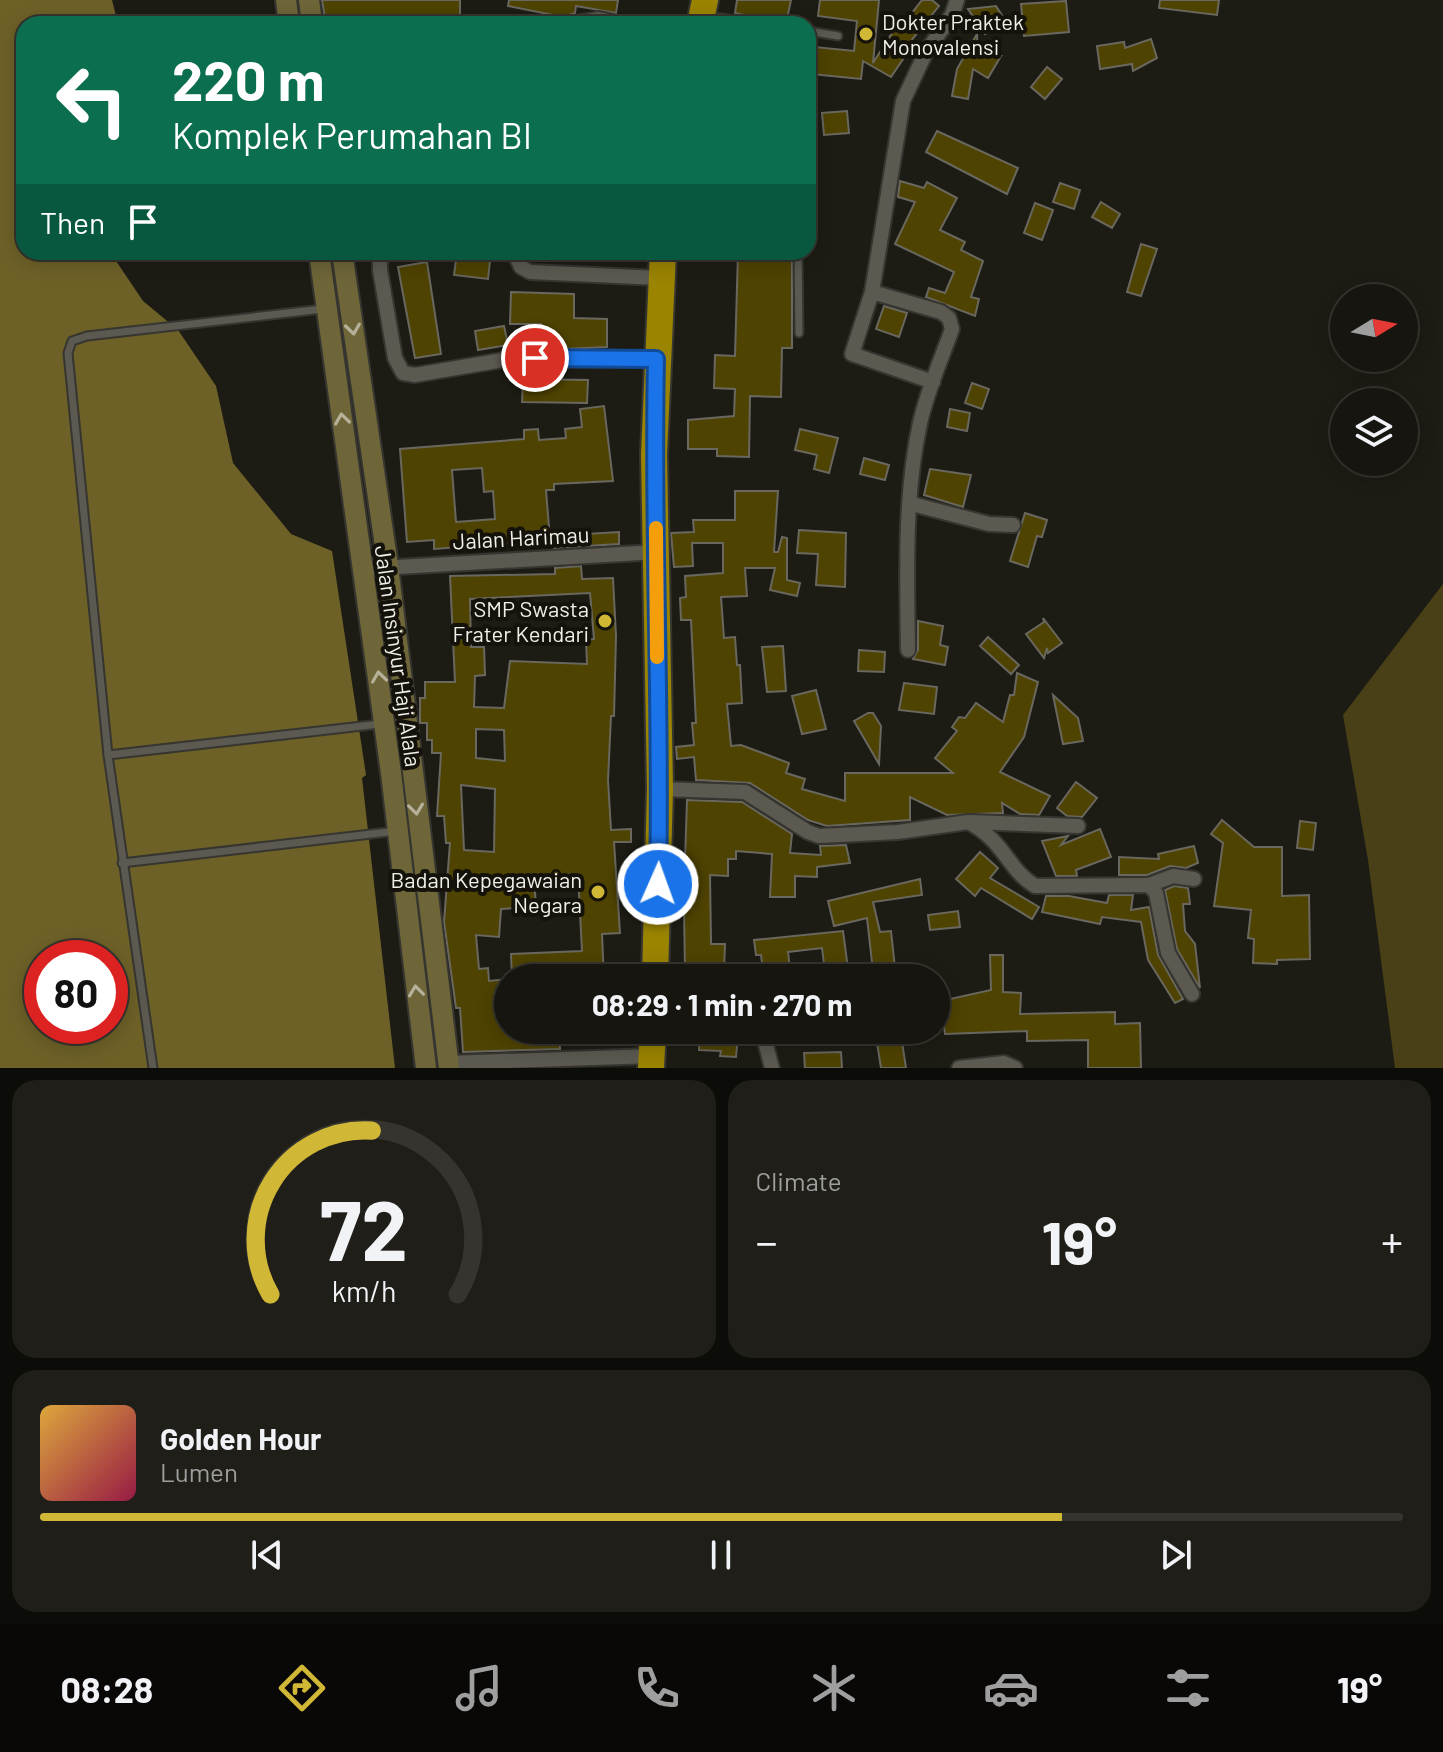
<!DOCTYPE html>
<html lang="en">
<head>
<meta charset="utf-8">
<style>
	:root { --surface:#16150f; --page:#1f1e18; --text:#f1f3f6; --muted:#9e9f9e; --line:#35342f; --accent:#d1b736 }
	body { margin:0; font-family:Barlow,sans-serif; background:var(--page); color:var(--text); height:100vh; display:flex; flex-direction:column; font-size:30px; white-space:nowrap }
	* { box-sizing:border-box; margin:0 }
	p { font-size:26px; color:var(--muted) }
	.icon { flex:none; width:44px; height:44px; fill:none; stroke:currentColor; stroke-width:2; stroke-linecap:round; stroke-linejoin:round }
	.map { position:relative; height:1068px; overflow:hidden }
	.drawer { display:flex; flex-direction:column; gap:12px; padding:12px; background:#0c0c08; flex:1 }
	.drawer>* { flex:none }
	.guide { position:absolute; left:16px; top:16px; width:800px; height:244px; border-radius:24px; box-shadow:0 4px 20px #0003,0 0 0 2px var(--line); background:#0b6e4f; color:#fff; overflow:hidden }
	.needle { width:52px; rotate:80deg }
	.tools { position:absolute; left:1330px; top:284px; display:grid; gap:16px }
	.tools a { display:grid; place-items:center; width:88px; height:88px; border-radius:50%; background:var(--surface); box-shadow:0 4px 20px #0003,0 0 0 2px var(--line); font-size:40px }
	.speed { position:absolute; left:24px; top:940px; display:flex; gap:16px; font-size:40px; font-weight:700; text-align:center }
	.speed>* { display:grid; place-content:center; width:104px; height:104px; border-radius:50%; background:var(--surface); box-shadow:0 4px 20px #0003,0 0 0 2px var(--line); line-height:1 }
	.speed .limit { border:12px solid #d22; background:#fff; color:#111 }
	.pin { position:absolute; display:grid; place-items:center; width:68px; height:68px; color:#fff; margin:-34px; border:4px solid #fff; border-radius:50%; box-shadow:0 2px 8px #0007 }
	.me { position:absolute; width:88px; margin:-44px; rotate:2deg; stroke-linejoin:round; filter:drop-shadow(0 0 6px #0008) }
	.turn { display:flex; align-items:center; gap:28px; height:168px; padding:0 24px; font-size:36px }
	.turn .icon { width:104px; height:104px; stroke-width:2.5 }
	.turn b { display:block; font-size:56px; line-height:68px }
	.then { display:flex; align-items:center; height:76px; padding:0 24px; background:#0003; gap:16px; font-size:30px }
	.big { font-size:60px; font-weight:700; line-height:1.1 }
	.drawer .widget { flex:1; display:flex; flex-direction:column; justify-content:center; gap:12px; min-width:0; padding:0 28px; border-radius:24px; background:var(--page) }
	.drawer .dial { align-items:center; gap:0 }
	.dial svg { height:208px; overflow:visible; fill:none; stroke:var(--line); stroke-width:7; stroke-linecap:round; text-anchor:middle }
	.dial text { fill:var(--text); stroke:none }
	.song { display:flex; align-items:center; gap:24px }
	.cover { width:96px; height:96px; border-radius:12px; background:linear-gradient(135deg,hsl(40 70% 55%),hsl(340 70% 35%)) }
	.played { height:8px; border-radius:4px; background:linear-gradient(90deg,var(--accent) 75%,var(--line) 75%) }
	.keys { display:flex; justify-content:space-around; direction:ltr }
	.heat { display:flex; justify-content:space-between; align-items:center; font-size:44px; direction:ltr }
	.drawer .tiles { flex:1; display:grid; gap:12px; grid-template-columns:1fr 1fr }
	.widget:last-child { grid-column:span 2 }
	.trip { position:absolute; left:494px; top:964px; width:456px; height:80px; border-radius:40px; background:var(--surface); box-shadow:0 4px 20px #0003,0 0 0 2px var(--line); font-weight:700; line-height:80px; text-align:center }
	.menu { display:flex; height:128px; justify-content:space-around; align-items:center; background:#090806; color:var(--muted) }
	.menu .icon { width:56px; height:56px }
	.menu .active { color:var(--accent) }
	.menu b { font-size:36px; color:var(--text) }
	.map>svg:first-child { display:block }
	.green { fill:#494017 }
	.water { fill:#6e6128; fill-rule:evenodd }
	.building { fill:#4f4301; stroke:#69675e; stroke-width:2; fill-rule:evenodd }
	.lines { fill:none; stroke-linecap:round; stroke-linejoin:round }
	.lane-casing { stroke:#363530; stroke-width:11 }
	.street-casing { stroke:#363530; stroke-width:18 }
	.secondary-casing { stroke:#363530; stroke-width:24 }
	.highway-casing { stroke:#363530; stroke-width:30 }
	.lane { stroke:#5b5950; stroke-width:7 }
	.street { stroke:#5b5950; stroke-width:14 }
	.secondary { stroke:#6e6638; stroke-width:20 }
	.highway { stroke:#9b8400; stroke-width:26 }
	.oneway { stroke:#b6b19a }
	.route-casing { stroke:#114b97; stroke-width:20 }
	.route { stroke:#1a73e8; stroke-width:14 }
	.slow { stroke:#f59e0b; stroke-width:14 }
	.poi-dot { fill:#d1b736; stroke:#14120b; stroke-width:3 }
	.labels { text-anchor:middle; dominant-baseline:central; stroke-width:8; stroke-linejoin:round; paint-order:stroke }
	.poi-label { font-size:22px; fill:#f0efea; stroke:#14120b; text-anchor:end }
	.street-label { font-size:22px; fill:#f0efea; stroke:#14120b }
</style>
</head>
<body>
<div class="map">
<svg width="1443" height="1068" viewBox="0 0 1443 1068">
	<rect width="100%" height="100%" fill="#1d1c14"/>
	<!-- green -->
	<path class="green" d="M 1443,584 L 1443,1068 L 1395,1068 L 1368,860 L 1343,715 Z"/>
	<!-- water -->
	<path class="water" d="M 0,0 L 112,0 L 118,24 L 24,24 L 24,252 L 110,252 L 143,301 L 178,330 L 216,386 L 233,463 L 291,534 L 332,551 L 366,775 L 362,778 L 395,1068 L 0,1068 ZM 42,958 L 110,958 L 110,1026 L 42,1026 Z"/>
	<!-- building -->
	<g class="building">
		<path d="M 322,0 L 460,0 L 460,23 L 326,24 Z"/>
		<path d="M 509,0 L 618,0 L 616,13 L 576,6 L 575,13 L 563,17 L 508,6 Z"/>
		<path d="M 737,0 L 791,0 L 786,24 L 735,13 Z"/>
		<path d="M 820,0 L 879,0 L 873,63 L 894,30 L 897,32 L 922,0 L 932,0 L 939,6 L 911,41 L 914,43 L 891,77 L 863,61 L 861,79 L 812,74 L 815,47 L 854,51 L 857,21 L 818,16 Z"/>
		<path d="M 1160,0 L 1219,0 L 1217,15 L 1159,8 Z"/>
		<path d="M 1066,1 L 1069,32 L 1024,36 L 1021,4 Z"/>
		<path d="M 996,6 L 1005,20 L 985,34 L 968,9 Z"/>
		<path d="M 977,34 L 978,56 L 1001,56 L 988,78 L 973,69 L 968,99 L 952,96 L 957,69 Z"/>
		<path d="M 1151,39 L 1157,58 L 1133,71 L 1132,64 L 1100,69 L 1097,46 L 1124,42 L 1125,48 Z"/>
		<path d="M 1047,67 L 1062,79 L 1045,99 L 1031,87 Z"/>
		<path d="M 847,111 L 849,133 L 824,135 L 822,113 Z"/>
		<path d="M 937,131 L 1018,168 L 1007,194 L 926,152 Z"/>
		<path d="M 900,181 L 924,188 L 927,182 L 957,198 L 940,230 L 965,242 L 961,250 L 983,261 L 971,297 L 979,299 L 975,316 L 926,297 L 929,288 L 945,293 L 954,272 L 895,244 L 915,202 L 898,197 Z"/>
		<path d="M 1060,183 L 1080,190 L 1074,209 L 1053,202 Z"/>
		<path d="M 1101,202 L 1120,214 L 1112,228 L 1092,217 Z"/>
		<path d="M 1035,203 L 1053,210 L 1042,240 L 1024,233 Z"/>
		<path d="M 1141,244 L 1157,249 L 1141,296 L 1127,292 Z"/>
		<path d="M 457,252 L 491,252 L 488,279 L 454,275 Z"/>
		<path d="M 738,252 L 792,252 L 792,348 L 782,348 L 781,397 L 750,396 L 749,457 L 717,456 L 717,449 L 688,449 L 688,420 L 734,416 L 735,389 L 714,388 L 715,355 L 735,356 Z"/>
		<path d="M 427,262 L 441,354 L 415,358 L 398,267 Z"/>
		<path d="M 511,292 L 574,294 L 574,318 L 607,319 L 607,347 L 541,350 L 541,324 L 510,324 Z"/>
		<path d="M 884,306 L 907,313 L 899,337 L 876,329 Z"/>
		<path d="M 504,326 L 508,345 L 478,350 L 475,331 Z"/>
		<path d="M 523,379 L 588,380 L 587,403 L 522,402 Z"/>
		<path d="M 972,383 L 989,389 L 982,409 L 965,403 Z"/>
		<path d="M 604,406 L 613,481 L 554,484 L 554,490 L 546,490 L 550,540 L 434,549 L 434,540 L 407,542 L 400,449 L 524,439 L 524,430 L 538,429 L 539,440 L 566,438 L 565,429 L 582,427 L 580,409 ZM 482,468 L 484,492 L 493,491 L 495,519 L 456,522 L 452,470 Z"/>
		<path d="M 950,409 L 970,413 L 967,431 L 947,427 Z"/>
		<path d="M 800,429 L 838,438 L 829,473 L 814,469 L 817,455 L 795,450 Z"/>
		<path d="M 864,458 L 889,465 L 885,480 L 860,474 Z"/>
		<path d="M 930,469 L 971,475 L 963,507 L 924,495 Z"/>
		<path d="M 735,491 L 778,491 L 774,552 L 778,552 L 782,537 L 787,538 L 787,580 L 800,583 L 797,596 L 770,590 L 775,568 L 745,568 L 747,596 L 721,597 L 724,638 L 735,637 L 737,665 L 740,665 L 742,703 L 727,704 L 731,746 L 741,745 L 789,763 L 786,773 L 805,779 L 802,789 L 845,801 L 845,773 L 953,773 L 935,758 L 957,731 L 952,727 L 959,717 L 965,718 L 976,703 L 1003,722 L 1010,695 L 1014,695 L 1017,673 L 1038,682 L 1024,737 L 1000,772 L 1050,796 L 1039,815 L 1020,814 L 1002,803 L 1003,813 L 947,815 L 910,797 L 910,820 L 827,826 L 808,820 L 750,783 L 696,780 L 694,757 L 677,759 L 676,747 L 694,745 L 692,723 L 696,723 L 691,620 L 681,620 L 680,598 L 686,597 L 685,576 L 723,573 L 723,543 L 692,543 L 693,566 L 674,567 L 671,533 L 694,532 L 693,520 L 735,520 Z"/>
		<path d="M 1025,513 L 1047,520 L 1042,537 L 1037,536 L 1028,567 L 1010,561 Z"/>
		<path d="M 799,530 L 846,533 L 845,587 L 816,585 L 818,554 L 797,553 Z"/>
		<path d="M 619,532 L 619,544 L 554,548 L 553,536 Z"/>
		<path d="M 581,566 L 582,579 L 613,578 L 616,636 L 614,716 L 611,716 L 608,780 L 611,830 L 631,829 L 631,842 L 614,842 L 620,933 L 602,934 L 604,978 L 512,978 L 511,954 L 582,951 L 578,874 L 534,876 L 536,907 L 501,909 L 499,937 L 476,935 L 479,969 L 488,968 L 489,981 L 508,979 L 508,1030 L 559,1030 L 560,1049 L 463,1052 L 460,1008 L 456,1008 L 444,922 L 450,843 L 446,843 L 444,816 L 437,816 L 441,753 L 432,753 L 432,740 L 427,740 L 427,723 L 420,723 L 420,698 L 425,698 L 425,682 L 455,682 L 450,576 L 555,574 L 555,568 ZM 590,593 L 594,639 L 586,640 L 587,664 L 510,661 L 504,708 L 474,707 L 475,676 L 485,675 L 484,647 L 471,647 L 470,599 ZM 476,729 L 504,730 L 505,761 L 476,758 ZM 461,785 L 495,789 L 494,852 L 464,850 Z"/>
		<path d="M 1043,618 L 1062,643 L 1048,653 L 1047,648 L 1044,658 L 1026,634 L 1044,622 Z"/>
		<path d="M 918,621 L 943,626 L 940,645 L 948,647 L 945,665 L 913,659 L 918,650 Z"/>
		<path d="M 988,637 L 1019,665 L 1011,674 L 980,646 Z"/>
		<path d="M 783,646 L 786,691 L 767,692 L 762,647 Z"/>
		<path d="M 859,650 L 885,652 L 884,672 L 858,671 Z"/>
		<path d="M 904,683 L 937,687 L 934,714 L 899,710 Z"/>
		<path d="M 816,690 L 826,729 L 802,734 L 792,696 Z"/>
		<path d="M 1053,695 L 1078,718 L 1083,741 L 1063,744 Z"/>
		<path d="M 868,713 L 873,713 L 881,726 L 879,764 L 854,721 Z"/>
		<path d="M 1076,782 L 1097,798 L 1082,817 L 1067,816 L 1057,808 Z"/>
		<path d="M 687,800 L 742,802 L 792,834 L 790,853 L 821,855 L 820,846 L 846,845 L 850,863 L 817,867 L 817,877 L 795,876 L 795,897 L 770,897 L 772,854 L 736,851 L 736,859 L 728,859 L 728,876 L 710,875 L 711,944 L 725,944 L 724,970 L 685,969 L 684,910 L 674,909 L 675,877 L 682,877 L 685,860 Z"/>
		<path d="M 1222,820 L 1254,847 L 1282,847 L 1282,896 L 1309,895 L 1310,959 L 1277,960 L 1277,964 L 1253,963 L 1254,939 L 1248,938 L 1251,910 L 1214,906 L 1223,843 L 1211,834 Z"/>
		<path d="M 1300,821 L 1316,823 L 1313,850 L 1297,848 Z"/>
		<path d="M 1100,829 L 1111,857 L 1076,870 L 1077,876 L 1056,876 L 1042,841 L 1068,836 L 1061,845 Z"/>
		<path d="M 1194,846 L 1198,863 L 1186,868 L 1170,866 L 1147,875 L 1119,875 L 1119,857 L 1159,859 L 1158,854 Z"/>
		<path d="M 980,852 L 998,868 L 990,878 L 1039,907 L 1032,919 L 981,888 L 975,896 L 956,879 Z"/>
		<path d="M 920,879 L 922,895 L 873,902 L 880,932 L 891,931 L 895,968 L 873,971 L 867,918 L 834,926 L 828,901 Z"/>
		<path d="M 1174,886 L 1188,888 L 1190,904 L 1183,904 L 1185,931 L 1195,944 L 1200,988 L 1177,949 L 1165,890 Z"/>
		<path d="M 1109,895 L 1133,895 L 1131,910 L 1149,907 L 1158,955 L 1183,999 L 1175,1003 L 1148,960 L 1141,922 L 1102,917 L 1100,924 L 1042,912 L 1046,896 L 1069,896 L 1107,903 Z"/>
		<path d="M 958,911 L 960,927 L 930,930 L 928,915 Z"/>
		<path d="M 843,931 L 848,969 L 825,972 L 822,948 L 788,952 L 791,978 L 764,978 L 761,955 L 756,955 L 754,940 Z"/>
		<path d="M 990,955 L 1003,955 L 1003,992 L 1021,993 L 1020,1014 L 1115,1012 L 1115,1024 L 1140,1023 L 1141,1068 L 1088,1068 L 1088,1040 L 1027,1041 L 1027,1031 L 945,1034 L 941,1001 L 991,990 Z"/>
		<path d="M 700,1030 L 738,1036 L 736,1057 L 720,1056 L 721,1051 L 699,1050 Z"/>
		<path d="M 875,1030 L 933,1030 L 934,1035 L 902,1042 L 906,1068 L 881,1068 Z"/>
		<path d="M 841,1052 L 842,1068 L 805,1068 L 804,1053 Z"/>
	</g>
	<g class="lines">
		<!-- lane casing -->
		<g class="lane-casing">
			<g id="lane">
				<path d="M 708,16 L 761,24"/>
				<path d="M 808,31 L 838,36"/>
				<path d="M 798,252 L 799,333"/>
				<path d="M 108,755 L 380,724"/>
				<path d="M 122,863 L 397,831"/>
				<path d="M 153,1068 L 108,755 L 68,353 L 72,341 L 87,336 L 323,309"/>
			</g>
		</g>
		<!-- street casing -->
		<g class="street-casing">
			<g id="street">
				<path d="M 570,24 L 599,19 L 621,24"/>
				<path d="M 388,252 L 380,259 L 380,270 L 395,358 L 403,373 L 415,375 L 503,360 L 656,359"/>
				<path d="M 514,252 L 521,267 L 530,272 L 660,278"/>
				<path d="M 872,292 L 941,312 L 949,318 L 952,329 C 941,360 927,391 920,423 C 904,497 907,574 908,650"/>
				<path d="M 933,382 L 852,354 L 872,292 L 903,101 L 926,52 L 952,15 L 957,0"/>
				<path d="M 912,504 L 989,524 L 1013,525"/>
				<path d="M 363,569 L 657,552"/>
				<path d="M 660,789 L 745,792 L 808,832 L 819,836 L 898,832 L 968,822 C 1005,841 1007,869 1035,886 L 1149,885 L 1156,893 L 1168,953 L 1192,994"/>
				<path d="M 972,822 L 1078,826"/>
				<path d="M 1149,885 L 1173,876 L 1194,879"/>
				<path d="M 762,1030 L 772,1068"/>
				<path d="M 448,1063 L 652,1056"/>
				<path d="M 959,1068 L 1004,1063 L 1015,1068"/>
			</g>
		</g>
		<!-- secondary casing -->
		<g class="secondary-casing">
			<g id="secondary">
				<path d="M 286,0 L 289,24"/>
				<path d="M 309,0 L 312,24"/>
				<path d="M 319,252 L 391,773 L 426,1068"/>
				<path d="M 342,252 L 388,566 L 449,1068"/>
			</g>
		</g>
		<!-- highway casing -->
		<g class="highway-casing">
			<g id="highway">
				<path d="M 700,24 L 705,0"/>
				<path d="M 655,978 L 660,789 L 654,454 L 663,252"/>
				<path d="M 651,1068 L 653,1030"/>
			</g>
		</g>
		<!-- lane -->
		<use href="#lane" class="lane"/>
		<!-- street -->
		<use href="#street" class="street"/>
		<!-- secondary -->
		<use href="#secondary" class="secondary"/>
		<!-- highway -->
		<use href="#highway" class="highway"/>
	</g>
	<!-- one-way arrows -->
	<defs><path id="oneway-chevron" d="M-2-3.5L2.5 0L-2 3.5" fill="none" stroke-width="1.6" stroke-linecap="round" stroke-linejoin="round" transform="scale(2)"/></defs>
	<g class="oneway">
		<use href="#oneway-chevron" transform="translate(353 329) rotate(82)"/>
		<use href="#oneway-chevron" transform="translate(342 419) rotate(-98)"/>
		<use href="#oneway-chevron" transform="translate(379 677) rotate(-98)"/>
		<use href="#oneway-chevron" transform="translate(416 809) rotate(83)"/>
		<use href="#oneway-chevron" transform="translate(416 991) rotate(-97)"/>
	</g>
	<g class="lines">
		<!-- route casing -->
		<g class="route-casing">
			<path id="route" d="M 535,358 L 656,359 C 652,534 662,709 658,884"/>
		</g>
		<!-- route -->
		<use href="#route" class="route"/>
		<!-- slow -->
		<path class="slow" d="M 656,528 L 657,657"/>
	</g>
	<!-- markers -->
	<g class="poi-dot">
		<circle cx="866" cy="34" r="8"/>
		<circle cx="605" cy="621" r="8"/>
		<circle cx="598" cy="892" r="8"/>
	</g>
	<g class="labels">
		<!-- poi labels -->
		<g class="poi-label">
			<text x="882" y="21" text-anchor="start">Dokter Praktek<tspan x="882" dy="25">Monovalensi</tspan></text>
			<text x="589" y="608">SMP Swasta<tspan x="589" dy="25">Frater Kendari</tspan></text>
			<text x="582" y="879">Badan Kepegawaian<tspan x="582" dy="25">Negara</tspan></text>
		</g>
		<!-- street labels -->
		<g class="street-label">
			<text transform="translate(521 537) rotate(-3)">Jalan Harimau</text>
			<text transform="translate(399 656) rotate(82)">Jalan Insinyur Haji Alala</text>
		</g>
	</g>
</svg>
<div class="tools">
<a><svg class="needle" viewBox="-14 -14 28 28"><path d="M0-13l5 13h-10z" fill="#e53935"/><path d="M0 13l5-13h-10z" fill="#9e9f9e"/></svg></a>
<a><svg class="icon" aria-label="layers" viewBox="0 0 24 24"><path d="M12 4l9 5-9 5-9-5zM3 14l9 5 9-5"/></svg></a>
</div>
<div class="speed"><div class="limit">80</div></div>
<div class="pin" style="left:535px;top:358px;background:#d93025"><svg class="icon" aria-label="arrive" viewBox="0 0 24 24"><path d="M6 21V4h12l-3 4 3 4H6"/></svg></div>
<svg class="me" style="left:658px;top:884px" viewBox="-20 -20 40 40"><circle r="17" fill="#1a73e8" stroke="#fff" stroke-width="3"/><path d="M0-11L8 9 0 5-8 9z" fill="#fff"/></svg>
<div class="trip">08:29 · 1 min · 270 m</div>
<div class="guide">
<div class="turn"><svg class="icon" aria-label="left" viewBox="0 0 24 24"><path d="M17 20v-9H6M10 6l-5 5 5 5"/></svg><div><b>220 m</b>Komplek Perumahan BI</div></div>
<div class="then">Then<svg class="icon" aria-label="arrive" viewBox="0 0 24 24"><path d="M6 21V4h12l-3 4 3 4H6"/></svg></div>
</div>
</div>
<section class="drawer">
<div class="tiles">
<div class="widget dial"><svg viewBox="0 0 100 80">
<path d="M14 69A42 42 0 1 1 86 69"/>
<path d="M14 69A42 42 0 0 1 53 6" stroke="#d1b736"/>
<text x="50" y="56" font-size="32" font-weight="700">72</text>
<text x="50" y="72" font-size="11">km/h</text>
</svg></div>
<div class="widget"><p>Climate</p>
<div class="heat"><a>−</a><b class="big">19°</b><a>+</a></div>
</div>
<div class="widget">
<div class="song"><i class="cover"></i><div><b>Golden Hour</b><p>Lumen</p></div></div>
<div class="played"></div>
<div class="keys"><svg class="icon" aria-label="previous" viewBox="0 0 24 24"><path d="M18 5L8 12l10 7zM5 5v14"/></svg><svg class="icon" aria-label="pause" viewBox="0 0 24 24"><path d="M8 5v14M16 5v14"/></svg><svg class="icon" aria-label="next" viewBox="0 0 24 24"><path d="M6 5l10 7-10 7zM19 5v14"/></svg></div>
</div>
</div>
</section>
<nav class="menu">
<b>08:28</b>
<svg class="icon active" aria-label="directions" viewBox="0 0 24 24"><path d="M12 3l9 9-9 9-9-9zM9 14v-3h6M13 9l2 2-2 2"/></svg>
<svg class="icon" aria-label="music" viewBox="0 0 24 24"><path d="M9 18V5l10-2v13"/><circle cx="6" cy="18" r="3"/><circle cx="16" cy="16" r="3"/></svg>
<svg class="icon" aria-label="phone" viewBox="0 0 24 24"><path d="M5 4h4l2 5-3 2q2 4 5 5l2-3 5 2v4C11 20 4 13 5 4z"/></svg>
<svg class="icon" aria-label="climate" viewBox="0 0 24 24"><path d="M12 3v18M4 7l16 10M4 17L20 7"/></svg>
<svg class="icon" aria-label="car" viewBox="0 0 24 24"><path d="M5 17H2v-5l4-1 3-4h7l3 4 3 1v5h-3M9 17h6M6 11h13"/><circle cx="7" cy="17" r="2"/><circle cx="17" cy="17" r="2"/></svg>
<svg class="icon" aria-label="filters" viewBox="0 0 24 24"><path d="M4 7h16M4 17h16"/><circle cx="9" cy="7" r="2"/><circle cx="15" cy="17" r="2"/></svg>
<b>19°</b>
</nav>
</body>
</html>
